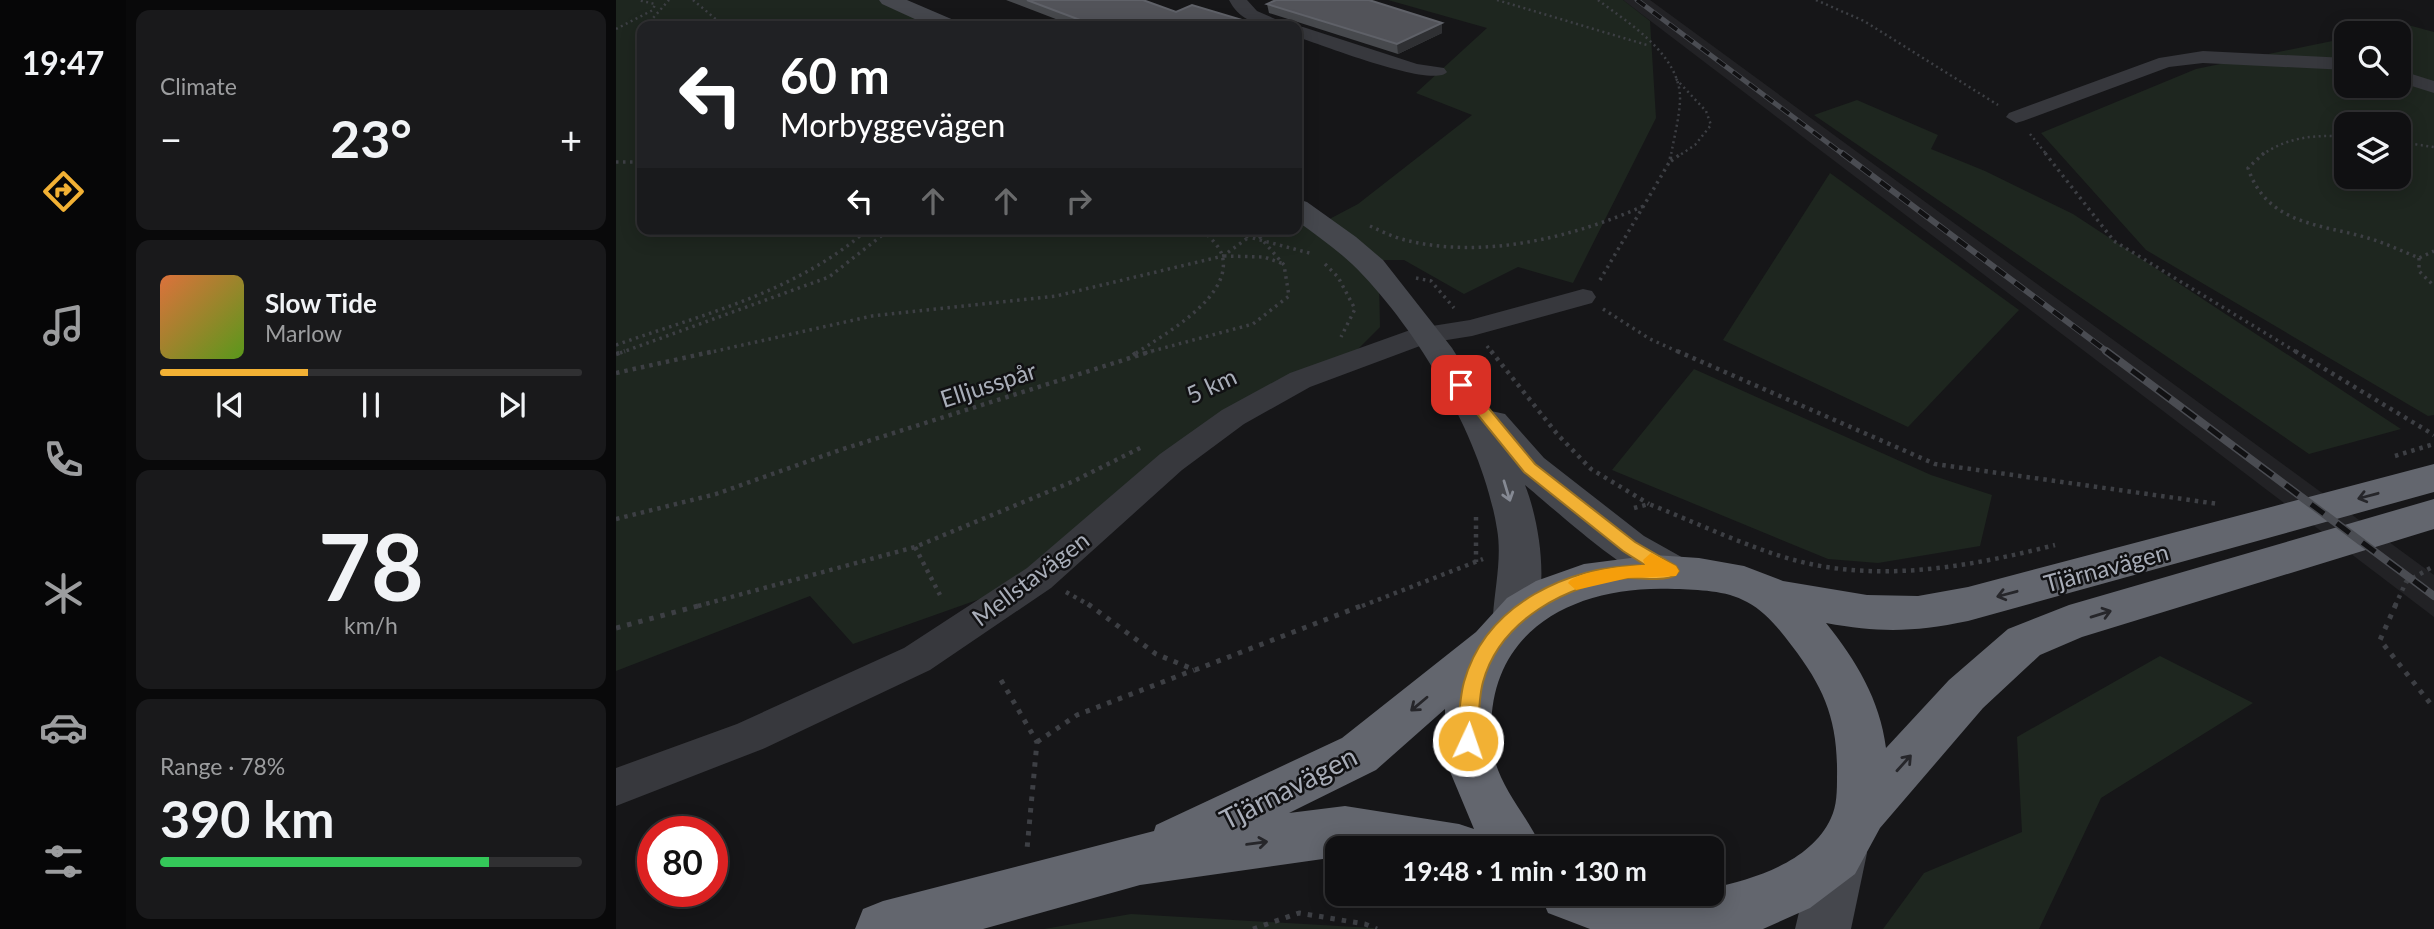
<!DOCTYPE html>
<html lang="en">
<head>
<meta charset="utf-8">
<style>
	:root { --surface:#101012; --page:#19191b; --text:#f1f3f6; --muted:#9c9d9f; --line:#303032; --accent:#f2b134 }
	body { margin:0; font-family:Lato,sans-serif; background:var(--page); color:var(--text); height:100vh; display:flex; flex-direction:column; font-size:26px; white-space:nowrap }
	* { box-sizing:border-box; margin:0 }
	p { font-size:23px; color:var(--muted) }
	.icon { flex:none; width:38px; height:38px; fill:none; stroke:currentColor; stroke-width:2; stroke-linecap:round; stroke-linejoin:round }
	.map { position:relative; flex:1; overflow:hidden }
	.panel { display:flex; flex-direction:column; gap:10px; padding:10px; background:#09090a; width:490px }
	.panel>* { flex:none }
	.top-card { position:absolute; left:21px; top:21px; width:665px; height:214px; border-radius:14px; box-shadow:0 4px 18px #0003,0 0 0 2px var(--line); background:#202124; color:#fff; overflow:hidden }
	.controls { position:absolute; left:1718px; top:21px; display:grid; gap:14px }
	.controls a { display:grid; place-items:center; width:77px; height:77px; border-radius:14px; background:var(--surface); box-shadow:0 4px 18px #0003,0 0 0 2px var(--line); font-size:35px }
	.speed { position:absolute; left:21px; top:816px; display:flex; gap:14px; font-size:35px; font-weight:700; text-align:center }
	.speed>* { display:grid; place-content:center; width:91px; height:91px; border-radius:50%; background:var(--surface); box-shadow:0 4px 18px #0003,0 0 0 2px var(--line); line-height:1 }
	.speed .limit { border:10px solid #d22; background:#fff; color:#111 }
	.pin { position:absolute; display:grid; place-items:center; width:60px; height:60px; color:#fff; margin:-30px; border-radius:14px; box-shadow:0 4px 10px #0006 }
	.me { position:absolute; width:77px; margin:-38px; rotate:3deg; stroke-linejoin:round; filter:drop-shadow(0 0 5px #0008) }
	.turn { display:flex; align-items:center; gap:24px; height:147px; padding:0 28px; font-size:32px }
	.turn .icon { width:91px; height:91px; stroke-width:2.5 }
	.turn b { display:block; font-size:49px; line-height:60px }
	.lanes { display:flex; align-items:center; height:66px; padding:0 28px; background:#0003; justify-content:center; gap:35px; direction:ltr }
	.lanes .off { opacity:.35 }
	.big { font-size:52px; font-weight:700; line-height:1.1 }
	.panel .widget { flex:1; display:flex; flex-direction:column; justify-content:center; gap:10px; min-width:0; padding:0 24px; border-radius:14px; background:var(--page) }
	.panel .dial { align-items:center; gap:0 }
	.dial b { font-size:91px; line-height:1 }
	.song { display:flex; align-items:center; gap:21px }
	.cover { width:84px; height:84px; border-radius:10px; background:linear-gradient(135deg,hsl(20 70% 55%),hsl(90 70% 35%)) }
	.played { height:7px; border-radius:4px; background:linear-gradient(90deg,var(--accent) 35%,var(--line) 35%) }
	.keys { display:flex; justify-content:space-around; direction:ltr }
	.heat { display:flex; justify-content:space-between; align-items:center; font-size:38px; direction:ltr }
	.charge { height:10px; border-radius:5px; background:linear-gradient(90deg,#34c759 78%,var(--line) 0) }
	.trip { position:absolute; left:709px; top:836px; width:399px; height:70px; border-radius:14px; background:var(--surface); box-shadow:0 4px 18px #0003,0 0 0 2px var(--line); font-weight:700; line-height:70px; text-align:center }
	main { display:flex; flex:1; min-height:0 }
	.dock { display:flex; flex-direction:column; width:126px; justify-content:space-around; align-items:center; background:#060607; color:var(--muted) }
	.dock .icon { width:49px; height:49px }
	.dock .active { color:var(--accent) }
	.dock b { font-size:32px; color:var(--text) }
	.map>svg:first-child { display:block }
	.built { fill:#222225 }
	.green { fill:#1e261f; fill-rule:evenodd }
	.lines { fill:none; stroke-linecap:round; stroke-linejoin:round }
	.path-far3 { stroke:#3d3f44; stroke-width:2.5; stroke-dasharray:2 3.5; stroke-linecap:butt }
	.path-far2 { stroke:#3d3f44; stroke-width:3.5; stroke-dasharray:2.5 4.5; stroke-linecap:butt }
	.path-far1 { stroke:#3d3f44; stroke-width:4.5; stroke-dasharray:3.5 5; stroke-linecap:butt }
	.path { stroke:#3d3f44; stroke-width:5; stroke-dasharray:4.5 7; stroke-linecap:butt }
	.street { fill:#37383d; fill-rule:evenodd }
	.secondary { fill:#45474d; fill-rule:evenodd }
	.highway { fill:#63666e; fill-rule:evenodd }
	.rail-far2-casing { stroke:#4a4c52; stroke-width:5 }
	.rail-far1-casing { stroke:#4a4c52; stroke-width:6 }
	.rail-casing { stroke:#4a4c52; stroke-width:8 }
	.rail-far2 { stroke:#111113; stroke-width:3.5; stroke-dasharray:10; stroke-linecap:butt }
	.rail-far1 { stroke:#111113; stroke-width:4.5; stroke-dasharray:12; stroke-linecap:butt }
	.rail { stroke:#111113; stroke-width:5; stroke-dasharray:16; stroke-linecap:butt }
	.wall { fill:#47494d }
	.shaded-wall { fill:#2f3033 }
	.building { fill:#525359; stroke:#5f6168; stroke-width:2 }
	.oneway { stroke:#858993 }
	.oneway2 { stroke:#26262a }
	.route { fill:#f2b134; stroke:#9d7322; stroke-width:2 }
	.slow { fill:#f59e0b }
	.labels { text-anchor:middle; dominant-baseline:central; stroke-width:5; stroke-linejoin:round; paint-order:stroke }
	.street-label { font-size:24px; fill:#a8adb8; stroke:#111113 }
	.near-street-label { font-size:28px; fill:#a8adb8; stroke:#111113 }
</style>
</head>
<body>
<main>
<nav class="dock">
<b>19:47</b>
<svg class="icon active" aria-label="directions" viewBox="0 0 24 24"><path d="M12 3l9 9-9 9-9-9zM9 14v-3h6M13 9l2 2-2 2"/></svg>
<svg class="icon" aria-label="music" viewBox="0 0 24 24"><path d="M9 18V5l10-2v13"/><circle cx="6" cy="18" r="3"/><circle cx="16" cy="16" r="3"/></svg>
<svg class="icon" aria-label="phone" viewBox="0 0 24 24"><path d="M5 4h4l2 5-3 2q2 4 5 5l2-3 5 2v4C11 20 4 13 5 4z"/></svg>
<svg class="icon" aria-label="climate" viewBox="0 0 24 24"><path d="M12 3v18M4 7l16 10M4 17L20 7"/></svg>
<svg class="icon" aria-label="car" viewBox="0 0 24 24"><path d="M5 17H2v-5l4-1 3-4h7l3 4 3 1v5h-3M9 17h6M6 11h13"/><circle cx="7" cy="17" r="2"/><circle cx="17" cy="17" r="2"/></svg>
<svg class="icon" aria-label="filters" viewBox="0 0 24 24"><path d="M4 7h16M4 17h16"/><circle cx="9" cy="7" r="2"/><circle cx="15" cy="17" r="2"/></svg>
</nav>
<section class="panel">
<div class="widget"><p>Climate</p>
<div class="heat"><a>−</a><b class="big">23°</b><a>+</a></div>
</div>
<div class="widget">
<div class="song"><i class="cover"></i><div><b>Slow Tide</b><p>Marlow</p></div></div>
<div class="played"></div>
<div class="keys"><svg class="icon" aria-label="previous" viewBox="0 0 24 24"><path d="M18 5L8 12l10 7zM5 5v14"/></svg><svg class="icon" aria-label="pause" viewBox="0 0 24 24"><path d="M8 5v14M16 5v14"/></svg><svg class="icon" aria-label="next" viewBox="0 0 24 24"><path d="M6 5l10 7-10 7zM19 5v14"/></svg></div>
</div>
<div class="widget dial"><b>78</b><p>km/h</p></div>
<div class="widget"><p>Range · 78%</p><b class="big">390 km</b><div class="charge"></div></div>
</section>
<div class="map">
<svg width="1818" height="929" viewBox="0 0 1818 929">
	<rect width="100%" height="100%" fill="#161618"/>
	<!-- built -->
	<path class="built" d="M 1007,0 L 1034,0 L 1818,575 L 1818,617 Z"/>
	<!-- green -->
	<g class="green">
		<path d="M 0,0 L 273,0 L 332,26 L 26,26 L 26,229 L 681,229 L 681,208 L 704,224 L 742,204 L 856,115 L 800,93 L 871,28 L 772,0 L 1007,0 L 1034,21 L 1040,118 L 957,283 L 902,267 L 848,294 L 788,260 L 756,260 L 763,282 L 764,327 L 740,351 L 679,376 L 423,578 L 237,644 L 194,596 L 0,671 Z"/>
		<path d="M 1792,25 L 1818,32 L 1818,415 L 1812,416 L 1530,250 L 1425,133 L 1580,69 L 1731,38 L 1731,86 L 1783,86 L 1783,33 L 1752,33 ZM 1731,124 L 1783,124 L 1783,177 L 1731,177 Z"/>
		<path d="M 1241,100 L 1322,135 L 1315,149 L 1369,171 L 1457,214 L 1785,429 L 1693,454 L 1198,115 Z"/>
		<path d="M 1214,173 L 1403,310 L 1292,427 L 1107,340 Z"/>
		<path d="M 1078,369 L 1315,475 L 1376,495 L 1364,546 L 1262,563 L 1212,559 L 996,470 Z"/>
		<path d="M 1544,656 L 1637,703 L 1485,798 L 1423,929 L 1267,929 L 1308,873 L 1406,832 L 1401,737 Z"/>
		<path d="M 515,914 L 757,928 L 759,929 L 428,929 Z"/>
	</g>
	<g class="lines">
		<!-- path-far3 -->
		<g class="path-far3">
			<path d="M 77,0 L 108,26"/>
			<path d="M 881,0 L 1031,45"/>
			<path d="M 982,0 C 1014,24 1066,56 1064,101 C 1063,119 1058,138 1055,155"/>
			<path d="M 1200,0 L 1248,21 L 1382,105"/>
			<path d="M 30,26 L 53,0"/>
			<path d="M 0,29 L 37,10 L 39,4 L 22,0"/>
			<path d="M 1060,79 L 1090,111 L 1095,125 L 1079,145 L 1064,155"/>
			<path d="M 1414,134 L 1431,155"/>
			<path d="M 1783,142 L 1818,147"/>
			<path d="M 1646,155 C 1671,137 1701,134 1731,137"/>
		</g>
		<!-- path-far2 -->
		<g class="path-far2">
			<path d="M 1429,153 L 1498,241 L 1682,353"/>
			<path d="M 1648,153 L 1632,168 C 1651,225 1705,224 1752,238 C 1769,243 1786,251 1803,258 L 1818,251"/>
			<path d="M 1055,161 L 1066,153"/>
			<path d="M 0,162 L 26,162"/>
			<path d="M 754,226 C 765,231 777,237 789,240 C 868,260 958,237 1030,205"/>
			<path d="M 603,229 L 697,254"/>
			<path d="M 608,256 L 648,257 L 668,264"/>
			<path d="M 1803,258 L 1803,271 L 1818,286"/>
			<path d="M 709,264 L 722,277 L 739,309 L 725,337"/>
			<path d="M 800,278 L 815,281 L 838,308"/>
			<path d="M 984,280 L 1054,161 L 1055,153"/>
			<path d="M 987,309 L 1034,339 L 1065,353"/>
			<path d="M 0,345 C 88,314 181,292 252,229"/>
			<path d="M 871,346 L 876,353"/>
			<path d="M 4,353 L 213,277 L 274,229"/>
			<path d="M 91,353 L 256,316 L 440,296 L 607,256 L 633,237 L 633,229"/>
			<path d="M 520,353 C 549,334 618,296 606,255 C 603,245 593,237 586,229"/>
			<path d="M 529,353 L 637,324 L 673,296 L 668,265 L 637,229"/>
		</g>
		<!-- path-far1 -->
		<g class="path-far1">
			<path d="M 875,351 L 942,435 L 975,469 L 1033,504"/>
			<path d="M 1061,351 L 1319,464 L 1602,504"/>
			<path d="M 1679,351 L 1818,435"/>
			<path d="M 0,354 L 9,351"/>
			<path d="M 517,355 L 523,351"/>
			<path d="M 0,373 L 99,351"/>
			<path d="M 1779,456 L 1818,444"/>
			<path d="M 1018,508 L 1033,504 C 1079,522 1135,549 1182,561 C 1266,583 1357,566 1439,545"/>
			<path d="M 860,517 L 860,562"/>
			<path d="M 0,519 L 100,494 L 224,450 L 536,351"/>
			<path d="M 299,547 L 324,595"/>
			<path d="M 450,592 L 475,606"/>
			<path d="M 82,606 L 299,547 L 458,481 L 526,447"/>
			<path d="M 746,606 L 867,559"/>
			<path d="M 1779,606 L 1790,582 L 1818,566"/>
		</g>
		<!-- path -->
		<g class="path">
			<path d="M 472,604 L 540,654 L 579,670 L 750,604"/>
			<path d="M 1780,604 L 1764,640 L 1818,708"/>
			<path d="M 0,628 L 89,604"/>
			<path d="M 385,680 L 421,742 L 411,849"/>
			<path d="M 421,742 L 461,715 L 578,670"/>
			<path d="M 637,929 L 683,913 L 749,924 L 761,929"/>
		</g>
		<!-- street -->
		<g class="street">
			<path d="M 613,0 L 631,0 L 641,11 L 675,26 C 650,27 626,25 613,0 Z"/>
			<path d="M 678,26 L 687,27 L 801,64 L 828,68 L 831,72 C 817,89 704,44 681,37 Z"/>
			<path d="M 1587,51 L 1731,58 L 1731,70 L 1587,63 L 1553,67 L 1407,121 L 1400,123 L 1390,117 L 1393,113 L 1543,58 Z"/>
			<path d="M 1783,70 L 1818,81 L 1818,93 L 1783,82 Z"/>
			<path d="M 967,289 L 976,291 L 980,297 L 976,303 L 856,336 L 812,343 L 694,387 L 628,424 L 566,470 L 435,588 L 314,670 L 149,748 L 0,806 L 0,768 L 121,724 L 288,648 L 411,568 L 544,454 L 606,410 L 674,373 L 797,329 L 854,320 Z"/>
		</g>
		<!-- secondary -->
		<g class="secondary">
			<path d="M 263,0 L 291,0 L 340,21 L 343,26 L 314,26 L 266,4 Z"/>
			<path d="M 681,199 L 691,202 L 740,237 L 767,260 L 836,348 L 875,411 L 889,414 L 928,458 L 1028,536 L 1069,559 L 1075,571 L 1069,583 C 1065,584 1058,587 1054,587 C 1022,586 936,507 909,485 C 924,523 934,590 915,627 L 899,633 L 883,627 L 877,615 C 879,587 886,557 881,529 C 867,440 801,327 736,264 C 719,248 700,235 681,221 Z"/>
			<path d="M 1224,827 L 1243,835 L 1251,853 L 1235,929 L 1179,929 L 1197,853 L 1205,835 Z"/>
		</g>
		<!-- highway -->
		<path class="highway" d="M 1818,464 L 1818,492 L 1352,621 C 1298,632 1265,633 1210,623 C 1240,660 1264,700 1270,748 L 1333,680 L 1392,629 L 1453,605 L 1818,499 L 1818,529 L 1466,637 L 1424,655 L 1367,708 L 1264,828 L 1239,874 L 1194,908 L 1147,929 L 974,929 L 932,913 L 924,894 L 1096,894 L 1096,888 C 1138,879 1195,862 1215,818 C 1221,806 1221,790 1221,777 C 1222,721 1209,689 1176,646 C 1163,629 1150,612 1131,602 C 1110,590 1082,590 1059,589 C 958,584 866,631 876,745 C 880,786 911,813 926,849 L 721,849 L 721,857 L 524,885 L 367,929 L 239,929 L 247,909 L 267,901 L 538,831 L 540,825 L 726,738 L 860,632 L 891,598 L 920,581 L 968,564 L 1038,555 L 1083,558 L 1128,566 L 1167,581 L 1251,595 L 1302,596 L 1352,587 ZM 829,709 L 830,762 L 858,829 L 843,824 L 729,806 L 673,813 L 760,770 Z"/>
		<!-- rail-far2 casing -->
		<g class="rail-far2-casing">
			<path id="rail-far2" d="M 1021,0 L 1228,155"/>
		</g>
		<!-- rail-far1 casing -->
		<g class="rail-far1-casing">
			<path id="rail-far1" d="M 1226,153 L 1493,353"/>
		</g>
		<!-- rail casing -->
		<g class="rail-casing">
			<path id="rail" d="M 1490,351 L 1818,596"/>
		</g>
		<!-- rail-far2 -->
		<use href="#rail-far2" class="rail-far2"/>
		<!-- rail-far1 -->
		<use href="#rail-far1" class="rail-far1"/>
		<!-- rail -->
		<use href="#rail" class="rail"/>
	</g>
	<!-- wall -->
	<g class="wall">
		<path d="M 390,0 L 527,0 L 560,12 L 624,26 L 458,26 Z"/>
		<path d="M 651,4 L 826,33 L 782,54 L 653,13 Z"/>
	</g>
	<!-- shaded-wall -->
	<g class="shaded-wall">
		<path d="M 623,19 L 624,26 L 604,26 Z"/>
		<path d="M 826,23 L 826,33 L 782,54 L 781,44 Z"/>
	</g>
	<!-- building -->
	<g class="building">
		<path d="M 411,0 L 527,0 L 560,12 L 576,5 L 623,19 L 604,26 L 480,26 Z"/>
		<path d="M 660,0 L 753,0 L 826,23 L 781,44 L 651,4 Z"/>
	</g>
	<!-- one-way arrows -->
	<defs><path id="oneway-shaft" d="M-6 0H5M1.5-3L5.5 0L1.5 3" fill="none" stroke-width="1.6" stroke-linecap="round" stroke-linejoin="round" transform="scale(1.75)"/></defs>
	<use class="oneway" href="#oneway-shaft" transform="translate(891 491) rotate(73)"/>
	<g class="oneway2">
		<use href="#oneway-shaft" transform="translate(1752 496) rotate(165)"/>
		<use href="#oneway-shaft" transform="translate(1391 594) rotate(165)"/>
		<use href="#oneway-shaft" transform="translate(1485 614) rotate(-17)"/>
		<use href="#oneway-shaft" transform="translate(803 704) rotate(140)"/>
		<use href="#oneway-shaft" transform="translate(1288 763) rotate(-48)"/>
		<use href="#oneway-shaft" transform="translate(641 843) rotate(-8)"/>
	</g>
	<!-- route -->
	<path class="route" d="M 845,380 L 851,382 L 919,464 L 1019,542 L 1060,566 L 1063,571 C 1056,584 1025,577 1012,578 C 951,584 884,620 867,682 C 862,700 863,722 862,741 L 859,747 L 852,750 L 844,747 L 841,741 C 843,722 843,700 848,682 C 870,603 953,566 1029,565 L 1007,551 L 908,472 L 840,388 L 840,382 Z"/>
	<!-- slow -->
	<path class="slow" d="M 1035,553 L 1060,566 L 1063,571 L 1060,576 L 1012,578 L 960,590 L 952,583 C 959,571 1014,565 1029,565 L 1027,560 Z"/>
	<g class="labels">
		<!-- street labels -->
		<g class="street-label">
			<text transform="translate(372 384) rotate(-18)">Elljusspår</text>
			<text transform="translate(595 385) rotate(-25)">5 km</text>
			<text transform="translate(1490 567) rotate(-15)">Tjärnavägen</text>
			<text transform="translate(414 578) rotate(-37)">Mellstavägen</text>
		</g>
		<!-- near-street labels -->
		<g class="near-street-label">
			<text transform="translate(672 787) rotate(-27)">Tjärnavägen</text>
		</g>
	</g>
</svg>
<div class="controls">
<a><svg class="icon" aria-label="search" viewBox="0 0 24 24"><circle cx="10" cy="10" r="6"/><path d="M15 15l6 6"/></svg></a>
<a><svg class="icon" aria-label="layers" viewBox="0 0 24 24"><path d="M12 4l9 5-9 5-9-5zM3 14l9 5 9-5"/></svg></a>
</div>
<div class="speed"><div class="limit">80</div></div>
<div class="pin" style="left:845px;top:385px;background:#d93025"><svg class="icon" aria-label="arrive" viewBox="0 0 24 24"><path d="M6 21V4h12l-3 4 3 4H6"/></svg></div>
<svg class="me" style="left:852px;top:741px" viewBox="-20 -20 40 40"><circle r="17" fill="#f2b134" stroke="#fff" stroke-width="3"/><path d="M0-11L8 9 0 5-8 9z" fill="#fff"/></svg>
<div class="trip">19:48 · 1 min · 130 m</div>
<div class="top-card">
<div class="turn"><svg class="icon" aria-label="left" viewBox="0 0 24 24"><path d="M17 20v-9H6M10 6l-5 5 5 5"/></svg><div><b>60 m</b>Morbyggevägen</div></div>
<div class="lanes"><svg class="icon" aria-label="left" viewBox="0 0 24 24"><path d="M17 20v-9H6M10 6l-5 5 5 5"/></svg><svg class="icon off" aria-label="ahead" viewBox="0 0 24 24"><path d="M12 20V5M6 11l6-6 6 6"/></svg><svg class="icon off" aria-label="ahead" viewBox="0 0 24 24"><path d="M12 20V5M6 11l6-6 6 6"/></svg><svg class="icon off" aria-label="right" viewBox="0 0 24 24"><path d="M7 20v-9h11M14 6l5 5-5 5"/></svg></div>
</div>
</div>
</main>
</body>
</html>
